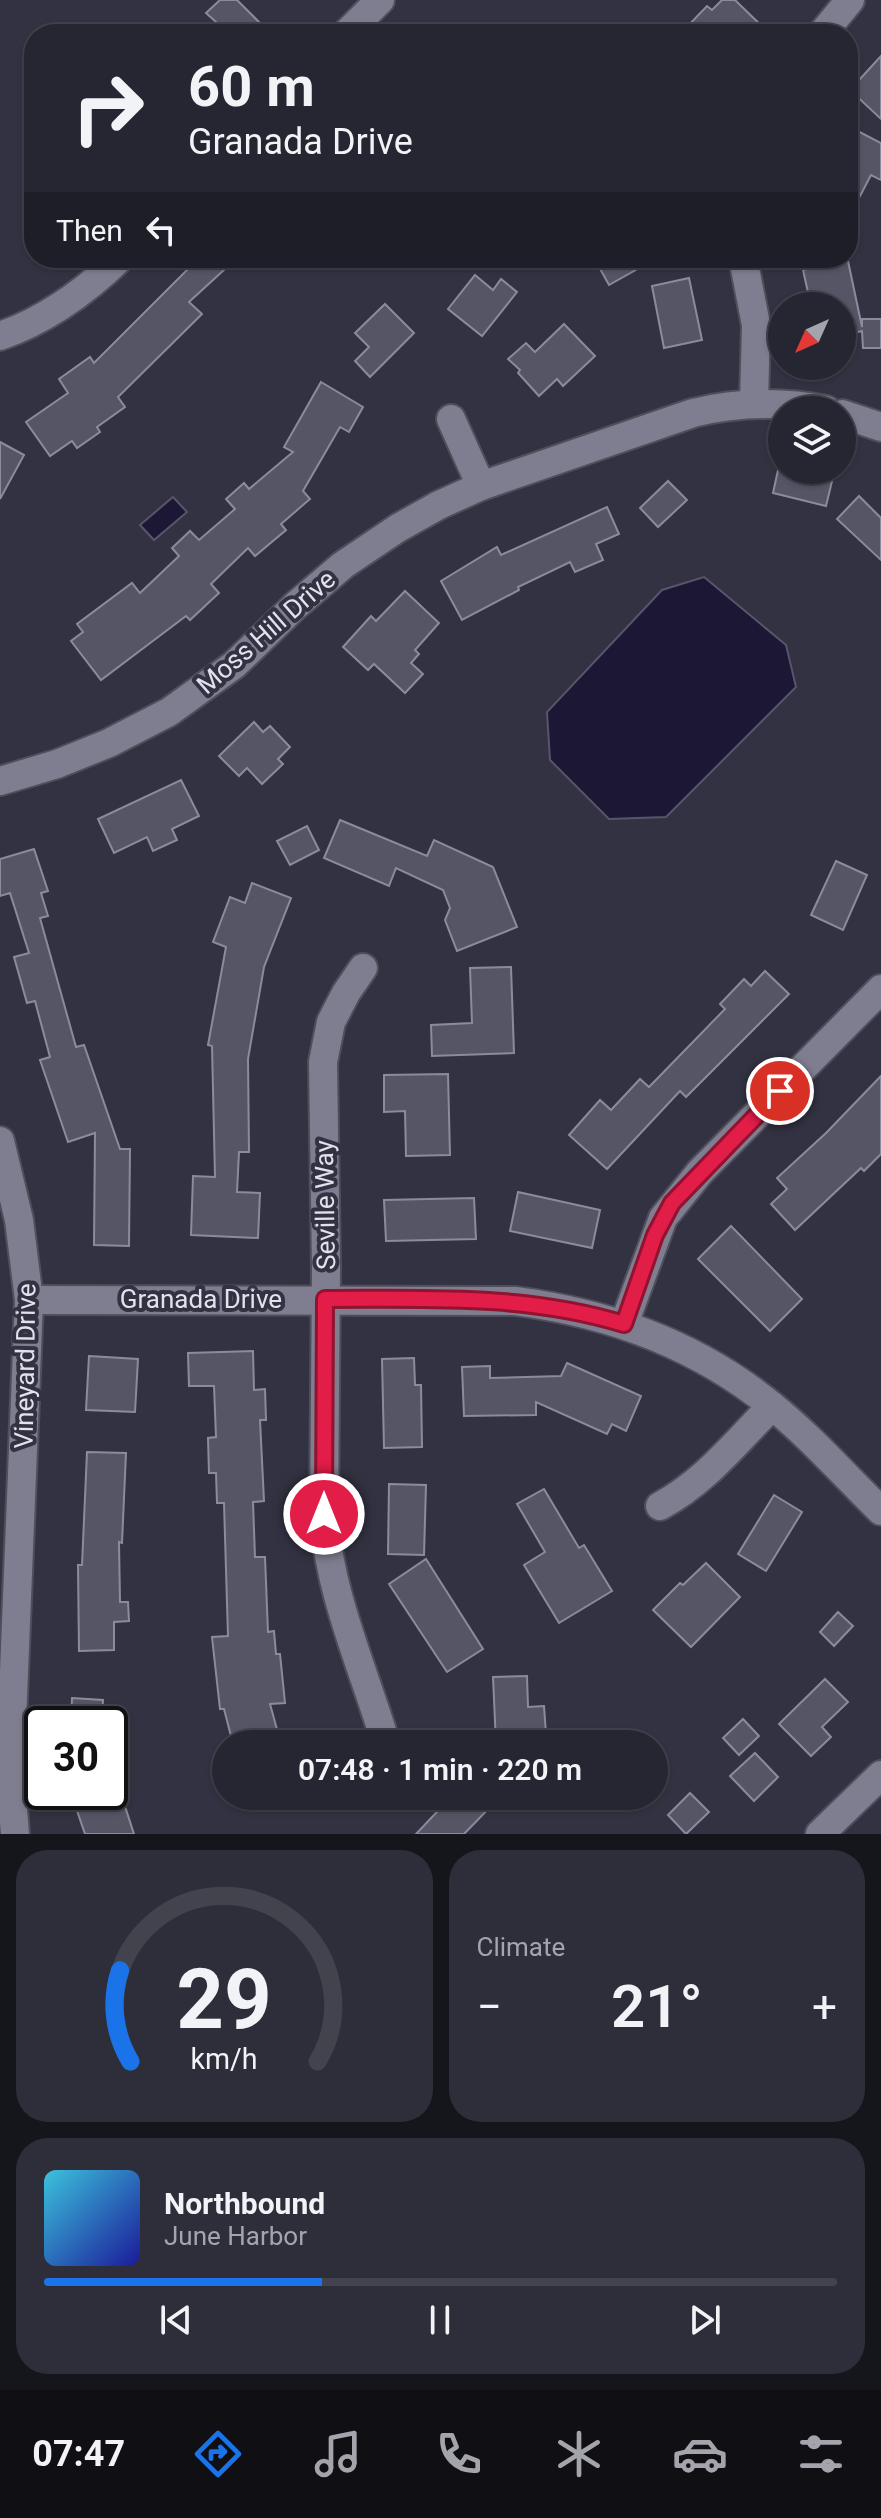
<!DOCTYPE html>
<html lang="en">
<head>
<meta charset="utf-8">
<style>
	:root { --surface:#262632; --page:#2e2e3a; --text:#f1f3f6; --muted:#a4a5ac; --line:#42434d; --accent:#1a73e8 }
	body { margin:0; font-family:Roboto,sans-serif; background:var(--page); color:var(--text); height:100vh; display:flex; flex-direction:column; font-size:30px; white-space:nowrap }
	* { box-sizing:border-box; margin:0 }
	p { font-size:26px; color:var(--muted) }
	.icon { flex:none; width:44px; height:44px; fill:none; stroke:currentColor; stroke-width:2; stroke-linecap:round; stroke-linejoin:round }
	.map { position:relative; height:1834px; overflow:hidden }
	.drawer { display:flex; flex-direction:column; gap:16px; padding:16px; background:#15151c; flex:1 }
	.drawer>* { flex:none }
	.hud { position:absolute; left:24px; top:24px; width:834px; height:244px; border-radius:32px; box-shadow:0 2px 6px #0004,0 0 0 2px var(--line); background:#262632; color:var(--text); overflow:hidden }
	.needle { width:52px; rotate:225deg }
	.controls { position:absolute; left:768px; top:292px; display:grid; gap:16px }
	.controls a { display:grid; place-items:center; width:88px; height:88px; border-radius:50%; background:var(--surface); box-shadow:0 2px 6px #0004,0 0 0 2px var(--line); font-size:40px }
	.speed { position:absolute; left:24px; top:1706px; display:flex; gap:16px; font-size:40px; font-weight:700; text-align:center }
	.speed>* { display:grid; place-content:center; width:104px; height:104px; border-radius:50%; background:var(--surface); box-shadow:0 2px 6px #0004,0 0 0 2px var(--line); line-height:1 }
	.speed .limit { border:4px solid #111; border-radius:12px; background:#fff; color:#111 }
	.pin { position:absolute; display:grid; place-items:center; width:68px; height:68px; color:#fff; margin:-34px; border:4px solid #fff; border-radius:50%; box-shadow:0 2px 8px #0007 }
	.me { position:absolute; width:88px; margin:-44px; rotate:0deg; stroke-linejoin:round; filter:drop-shadow(0 0 6px #0008) }
	.turn { display:flex; align-items:center; gap:28px; height:168px; padding:0 32px; font-size:36px }
	.turn .icon { width:104px; height:104px; stroke-width:2.5 }
	.turn b { display:block; font-size:56px; line-height:68px }
	.then { display:flex; align-items:center; height:76px; padding:0 32px; background:#0003; gap:16px; font-size:30px }
	.big { font-size:60px; font-weight:600; line-height:1.1 }
	.drawer .widget { flex:1; display:flex; flex-direction:column; justify-content:center; gap:12px; min-width:0; padding:0 28px; border-radius:32px; background:var(--page) }
	.drawer .dial { align-items:center; gap:0 }
	.dial svg { height:208px; overflow:visible; fill:none; stroke:var(--line); stroke-width:7; stroke-linecap:round; text-anchor:middle }
	.dial text { fill:var(--text); stroke:none }
	.song { display:flex; align-items:center; gap:24px }
	.cover { width:96px; height:96px; border-radius:12px; background:linear-gradient(135deg,hsl(190 70% 55%),hsl(240 70% 35%)) }
	.played { height:8px; border-radius:4px; background:linear-gradient(90deg,var(--accent) 35%,var(--line) 35%) }
	.keys { display:flex; justify-content:space-around; direction:ltr }
	.heat { display:flex; justify-content:space-between; align-items:center; font-size:44px; direction:ltr }
	.drawer .tiles { flex:1; display:grid; gap:16px; grid-template-columns:1fr 1fr }
	.widget:last-child { grid-column:span 2 }
	.trip { position:absolute; left:212px; top:1730px; width:456px; height:80px; border-radius:40px; background:var(--surface); box-shadow:0 2px 6px #0004,0 0 0 2px var(--line); font-weight:600; line-height:80px; text-align:center }
	.tabs { display:flex; height:128px; justify-content:space-around; align-items:center; background:#0f0f14; color:var(--muted) }
	.tabs .icon { width:56px; height:56px }
	.tabs .current { color:var(--accent) }
	.tabs b { font-size:36px; color:var(--text) }
	.map>svg:first-child { display:block }
	.water { fill:#1c1735; stroke:#57546c; stroke-width:2 }
	.building { fill:#565566; stroke:#8c8b9d; stroke-width:2 }
	.lines { fill:none; stroke-linecap:round; stroke-linejoin:round }
	.street-casing { stroke:#4f4e5b; stroke-width:32 }
	.street { stroke:#7f7e90; stroke-width:28 }
	.route-casing { stroke:#92132f; stroke-width:20 }
	.route { stroke:#e11d48; stroke-width:14 }
	.labels { text-anchor:middle; dominant-baseline:central; stroke-width:8; stroke-linejoin:round; paint-order:stroke }
	.street-label { font-size:26px; fill:#e2e1ec; stroke:#333242 }
</style>
</head>
<body>
<div class="map">
<svg width="881" height="1834" viewBox="0 0 881 1834">
	<rect width="100%" height="100%" fill="#333242"/>
	<!-- water -->
	<g class="water">
		<path d="M 173,497 L 187,512 L 154,540 L 140,525 Z"/>
		<path d="M 704,577 L 786,645 L 796,687 L 666,817 L 609,819 L 550,760 L 547,712 L 662,590 Z"/>
	</g>
	<!-- building -->
	<g class="building">
		<path d="M 220,0 L 237,0 L 261,24 L 250,34 L 203,34 L 216,22 L 206,13 Z"/>
		<path d="M 722,0 L 735,0 L 770,34 L 680,34 L 707,6 L 712,10 Z"/>
		<path d="M 881,56 L 881,119 L 850,90 Z"/>
		<path d="M 848,126 L 881,143 L 881,180 L 871,175 L 848,219 Z"/>
		<path d="M 199,258 L 237,258 L 189,302 L 202,314 L 118,397 L 125,407 L 97,427 L 100,432 L 77,448 L 72,441 L 50,456 L 26,422 L 68,393 L 59,379 L 90,357 L 94,363 Z"/>
		<path d="M 594,258 L 657,258 L 609,285 Z"/>
		<path d="M 848,261 L 862,327 L 862,319 L 881,319 L 881,348 L 863,348 L 862,331 L 842,336 L 842,306 L 811,306 L 803,270 Z"/>
		<path d="M 475,275 L 493,290 L 501,279 L 517,292 L 482,336 L 448,309 Z"/>
		<path d="M 689,278 L 702,340 L 664,348 L 652,286 Z"/>
		<path d="M 385,304 L 414,333 L 370,377 L 355,361 L 369,347 L 355,333 Z"/>
		<path d="M 564,324 L 595,356 L 563,386 L 557,379 L 539,396 L 518,373 L 520,370 L 508,359 L 526,343 L 535,352 Z"/>
		<path d="M 321,382 L 363,407 L 349,432 L 340,427 L 303,491 L 310,499 L 281,524 L 286,530 L 255,556 L 248,548 L 211,584 L 219,593 L 190,620 L 186,616 L 101,680 L 71,641 L 83,632 L 77,624 L 132,583 L 140,593 L 179,556 L 172,548 L 190,531 L 199,540 L 235,509 L 226,499 L 244,483 L 249,489 L 293,452 L 284,447 Z"/>
		<path d="M 0,442 L 24,455 L 0,499 Z"/>
		<path d="M 778,470 L 805,470 L 833,477 L 826,506 L 773,493 Z"/>
		<path d="M 668,481 L 687,500 L 658,527 L 640,508 Z"/>
		<path d="M 859,496 L 881,518 L 881,560 L 837,519 Z"/>
		<path d="M 607,507 L 619,534 L 596,544 L 603,560 L 575,572 L 570,562 L 518,587 L 519,590 L 462,620 L 441,581 L 497,547 L 501,555 Z"/>
		<path d="M 405,591 L 439,623 L 415,650 L 419,654 L 411,663 L 423,674 L 405,693 L 374,664 L 368,670 L 343,647 L 371,616 L 376,621 Z"/>
		<path d="M 254,722 L 263,732 L 270,726 L 290,747 L 278,759 L 283,764 L 262,784 L 247,768 L 239,776 L 219,756 Z"/>
		<path d="M 181,780 L 199,816 L 172,829 L 177,840 L 153,851 L 147,837 L 114,853 L 98,819 Z"/>
		<path d="M 340,820 L 427,856 L 434,840 L 493,867 L 517,927 L 457,951 L 445,920 L 450,908 L 443,890 L 396,868 L 389,886 L 324,858 Z"/>
		<path d="M 307,826 L 319,850 L 290,865 L 277,841 Z"/>
		<path d="M 34,849 L 48,891 L 41,893 L 48,916 L 40,918 L 76,1047 L 84,1045 L 120,1149 L 130,1149 L 129,1246 L 94,1245 L 95,1133 L 68,1142 L 40,1060 L 50,1057 L 35,1001 L 27,1003 L 14,957 L 29,953 L 10,893 L 0,896 L 0,859 Z"/>
		<path d="M 836,861 L 867,875 L 843,930 L 811,915 Z"/>
		<path d="M 252,883 L 291,898 L 264,967 L 248,1059 L 249,1152 L 239,1152 L 237,1192 L 260,1193 L 258,1238 L 191,1235 L 193,1176 L 215,1177 L 212,1046 L 208,1045 L 226,947 L 213,942 L 230,897 L 245,903 Z"/>
		<path d="M 511,967 L 514,1053 L 432,1056 L 431,1025 L 472,1023 L 470,968 Z"/>
		<path d="M 765,971 L 789,994 L 686,1097 L 680,1091 L 607,1169 L 569,1135 L 600,1100 L 611,1110 L 640,1079 L 649,1087 L 725,1009 L 720,1004 L 744,979 L 751,986 Z"/>
		<path d="M 448,1074 L 450,1155 L 406,1156 L 405,1111 L 384,1112 L 384,1075 Z"/>
		<path d="M 881,1076 L 881,1154 L 864,1171 L 861,1168 L 795,1230 L 771,1204 L 787,1189 L 777,1178 L 826,1133 Z"/>
		<path d="M 518,1192 L 600,1210 L 592,1248 L 510,1231 Z"/>
		<path d="M 474,1198 L 476,1239 L 386,1241 L 384,1200 Z"/>
		<path d="M 731,1226 L 802,1299 L 770,1331 L 698,1259 Z"/>
		<path d="M 253,1351 L 254,1390 L 265,1389 L 266,1420 L 260,1420 L 264,1501 L 253,1502 L 255,1557 L 265,1557 L 268,1632 L 274,1631 L 276,1654 L 280,1654 L 285,1703 L 270,1704 L 281,1744 L 233,1744 L 224,1709 L 220,1709 L 212,1637 L 228,1636 L 224,1503 L 217,1503 L 216,1473 L 209,1473 L 208,1438 L 216,1437 L 214,1386 L 189,1386 L 188,1353 Z"/>
		<path d="M 89,1356 L 138,1359 L 135,1412 L 86,1410 Z"/>
		<path d="M 414,1358 L 415,1385 L 421,1385 L 422,1447 L 384,1448 L 382,1359 Z"/>
		<path d="M 567,1363 L 641,1396 L 626,1431 L 612,1424 L 607,1434 L 536,1402 L 536,1415 L 464,1416 L 462,1367 L 490,1366 L 490,1378 L 561,1376 Z"/>
		<path d="M 87,1452 L 126,1453 L 122,1543 L 119,1542 L 120,1602 L 128,1602 L 129,1621 L 114,1622 L 114,1650 L 79,1651 L 78,1565 L 82,1565 Z"/>
		<path d="M 389,1484 L 426,1485 L 424,1555 L 388,1554 Z"/>
		<path d="M 544,1489 L 579,1548 L 584,1545 L 612,1591 L 559,1623 L 524,1565 L 545,1552 L 517,1504 Z"/>
		<path d="M 774,1495 L 802,1512 L 766,1571 L 738,1554 Z"/>
		<path d="M 426,1559 L 483,1649 L 447,1672 L 389,1584 Z"/>
		<path d="M 706,1563 L 740,1597 L 691,1647 L 653,1610 L 680,1583 L 683,1585 Z"/>
		<path d="M 838,1612 L 853,1626 L 834,1646 L 820,1632 Z"/>
		<path d="M 527,1676 L 528,1707 L 544,1706 L 546,1734 L 529,1735 L 530,1744 L 496,1744 L 493,1677 Z"/>
		<path d="M 825,1679 L 848,1702 L 822,1727 L 831,1737 L 811,1756 L 779,1724 Z"/>
		<path d="M 72,1698 L 103,1700 L 102,1724 L 71,1724 Z"/>
		<path d="M 743,1719 L 759,1736 L 739,1755 L 723,1738 Z"/>
		<path d="M 755,1753 L 778,1777 L 754,1801 L 730,1776 Z"/>
		<path d="M 119,1788 L 134,1834 L 85,1834 L 74,1802 Z"/>
		<path d="M 690,1793 L 709,1812 L 686,1834 L 668,1815 Z"/>
		<path d="M 452,1796 L 501,1796 L 464,1834 L 416,1834 Z"/>
	</g>
	<g class="lines">
		<!-- street casing -->
		<g class="street-casing">
			<g id="street">
				<path d="M 346,34 L 380,0"/>
				<path d="M 822,34 L 850,0"/>
				<path d="M 743,258 L 756,325 L 754,403"/>
				<path d="M 0,336 C 46,320 85,292 120,258"/>
				<path d="M 842,414 L 881,427"/>
				<path d="M 451,419 L 481,486"/>
				<path d="M 0,781 L 57,764 L 109,743 L 169,712 L 234,665 L 295,606 L 343,565 L 398,528 L 439,505 L 481,486 L 693,413 C 738,402 780,401 826,410"/>
				<path d="M 363,968 L 346,993 L 331,1022 L 323,1062 L 326,1268 L 324,1514 C 328,1588 360,1661 382,1731"/>
				<path d="M 0,1141 L 19,1220 L 29,1300 L 10,1771 L 15,1834"/>
				<path d="M 29,1300 L 515,1301 C 609,1313 697,1345 771,1405 C 811,1437 845,1476 881,1511"/>
				<path d="M 624,1324 L 663,1218 L 700,1172 L 881,989"/>
				<path d="M 660,1506 C 705,1482 736,1442 772,1406"/>
				<path d="M 820,1834 L 881,1775"/>
			</g>
		</g>
		<!-- street -->
		<use href="#street" class="street"/>
	</g>
	<g class="lines">
		<!-- route casing -->
		<g class="route-casing">
			<path id="route" d="M 324,1514 L 325,1299 C 426,1299 527,1294 624,1324 L 655,1235 L 672,1203 L 780,1091"/>
		</g>
		<!-- route -->
		<use href="#route" class="route"/>
	</g>
	<g class="labels">
		<!-- street labels -->
		<g class="street-label">
			<text transform="translate(266 632) rotate(-41)">Moss Hill Drive</text>
			<text transform="translate(325 1205) rotate(-91)">Seville Way</text>
			<text x="201" y="1299">Granada Drive</text>
			<text transform="translate(25 1366) rotate(-89)">Vineyard Drive</text>
		</g>
	</g>
</svg>
<div class="controls">
<a><svg class="needle" viewBox="-14 -14 28 28"><path d="M0-13l5 13h-10z" fill="#e53935"/><path d="M0 13l5-13h-10z" fill="#a4a5ac"/></svg></a>
<a><svg class="icon" aria-label="layers" viewBox="0 0 24 24"><path d="M12 4l9 5-9 5-9-5zM3 14l9 5 9-5"/></svg></a>
</div>
<div class="speed"><div class="limit">30</div></div>
<div class="pin" style="left:780px;top:1091px;background:#d93025"><svg class="icon" aria-label="arrive" viewBox="0 0 24 24"><path d="M6 21V4h12l-3 4 3 4H6"/></svg></div>
<svg class="me" style="left:324px;top:1514px" viewBox="-20 -20 40 40"><circle r="17" fill="#e11d48" stroke="#fff" stroke-width="3"/><path d="M0-11L8 9 0 5-8 9z" fill="#fff"/></svg>
<div class="trip">07:48 · 1 min · 220 m</div>
<div class="hud">
<div class="turn"><svg class="icon" aria-label="right" viewBox="0 0 24 24"><path d="M7 20v-9h11M14 6l5 5-5 5"/></svg><div><b>60 m</b>Granada Drive</div></div>
<div class="then">Then<svg class="icon" aria-label="left" viewBox="0 0 24 24"><path d="M17 20v-9H6M10 6l-5 5 5 5"/></svg></div>
</div>
</div>
<section class="drawer">
<div class="tiles">
<div class="widget dial"><svg viewBox="0 0 100 80">
<path d="M14 69A42 42 0 1 1 86 69"/>
<path d="M14 69A42 42 0 0 1 10 34" stroke="#1a73e8"/>
<text x="50" y="56" font-size="32" font-weight="700">29</text>
<text x="50" y="72" font-size="11">km/h</text>
</svg></div>
<div class="widget"><p>Climate</p>
<div class="heat"><a>−</a><b class="big">21°</b><a>+</a></div>
</div>
<div class="widget">
<div class="song"><i class="cover"></i><div><b>Northbound</b><p>June Harbor</p></div></div>
<div class="played"></div>
<div class="keys"><svg class="icon" aria-label="previous" viewBox="0 0 24 24"><path d="M18 5L8 12l10 7zM5 5v14"/></svg><svg class="icon" aria-label="pause" viewBox="0 0 24 24"><path d="M8 5v14M16 5v14"/></svg><svg class="icon" aria-label="next" viewBox="0 0 24 24"><path d="M6 5l10 7-10 7zM19 5v14"/></svg></div>
</div>
</div>
</section>
<nav class="tabs">
<b>07:47</b>
<svg class="icon current" aria-label="directions" viewBox="0 0 24 24"><path d="M12 3l9 9-9 9-9-9zM9 14v-3h6M13 9l2 2-2 2"/></svg>
<svg class="icon" aria-label="music" viewBox="0 0 24 24"><path d="M9 18V5l10-2v13"/><circle cx="6" cy="18" r="3"/><circle cx="16" cy="16" r="3"/></svg>
<svg class="icon" aria-label="phone" viewBox="0 0 24 24"><path d="M5 4h4l2 5-3 2q2 4 5 5l2-3 5 2v4C11 20 4 13 5 4z"/></svg>
<svg class="icon" aria-label="climate" viewBox="0 0 24 24"><path d="M12 3v18M4 7l16 10M4 17L20 7"/></svg>
<svg class="icon" aria-label="car" viewBox="0 0 24 24"><path d="M5 17H2v-5l4-1 3-4h7l3 4 3 1v5h-3M9 17h6M6 11h13"/><circle cx="7" cy="17" r="2"/><circle cx="17" cy="17" r="2"/></svg>
<svg class="icon" aria-label="filters" viewBox="0 0 24 24"><path d="M4 7h16M4 17h16"/><circle cx="9" cy="7" r="2"/><circle cx="15" cy="17" r="2"/></svg>
</nav>
</body>
</html>
